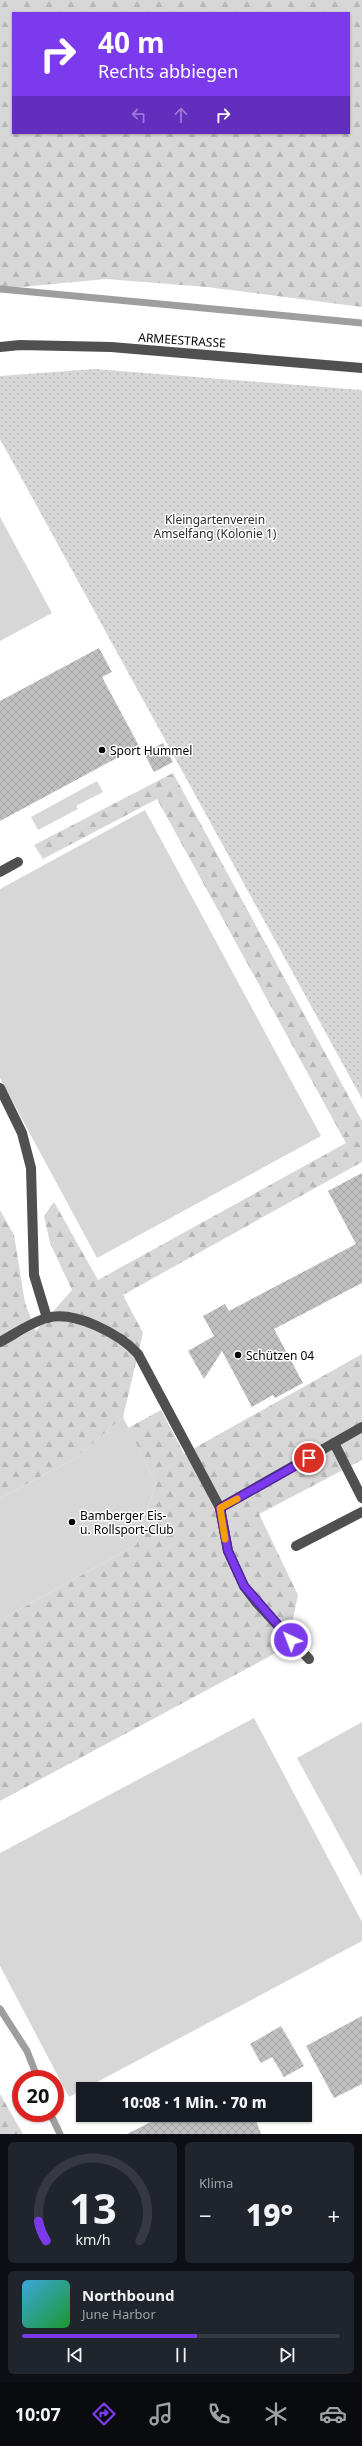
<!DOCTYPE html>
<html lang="de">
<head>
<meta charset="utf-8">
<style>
	:root { --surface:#171b24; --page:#20242c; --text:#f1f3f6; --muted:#9ea1a6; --line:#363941; --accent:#7c3aed }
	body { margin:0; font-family:"Noto Sans",sans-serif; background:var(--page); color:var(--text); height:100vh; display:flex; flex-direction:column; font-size:15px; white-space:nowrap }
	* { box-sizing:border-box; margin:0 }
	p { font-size:13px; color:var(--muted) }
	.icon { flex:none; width:22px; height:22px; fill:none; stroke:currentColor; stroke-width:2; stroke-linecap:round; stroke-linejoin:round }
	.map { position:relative; height:2134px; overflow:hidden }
	.sheet { display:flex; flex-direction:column; gap:8px; padding:8px; background:#0d0f14; flex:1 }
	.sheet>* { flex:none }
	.guide { position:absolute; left:12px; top:12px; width:338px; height:122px; border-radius:0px; box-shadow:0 1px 3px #0004; background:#7c3aed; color:#fff; overflow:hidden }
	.speed { position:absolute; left:12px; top:2070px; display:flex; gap:8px; font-size:20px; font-weight:700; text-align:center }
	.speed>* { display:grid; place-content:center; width:52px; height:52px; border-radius:50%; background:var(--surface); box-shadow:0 1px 3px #0004; line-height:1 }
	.speed .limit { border:6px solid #d22; background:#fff; color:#111 }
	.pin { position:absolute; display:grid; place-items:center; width:34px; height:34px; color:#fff; margin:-17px; border:2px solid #fff; border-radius:50%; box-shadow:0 1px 4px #0007 }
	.me { position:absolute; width:44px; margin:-22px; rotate:317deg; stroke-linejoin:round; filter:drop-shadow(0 0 3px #0008) }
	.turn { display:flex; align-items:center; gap:14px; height:84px; padding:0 20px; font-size:18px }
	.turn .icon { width:52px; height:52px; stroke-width:2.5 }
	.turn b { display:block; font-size:28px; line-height:34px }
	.lanes { display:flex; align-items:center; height:38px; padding:0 20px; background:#0003; justify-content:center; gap:20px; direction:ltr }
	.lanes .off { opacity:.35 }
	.big { font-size:30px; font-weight:800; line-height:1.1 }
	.sheet .widget { flex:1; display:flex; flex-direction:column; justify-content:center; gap:6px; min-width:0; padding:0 14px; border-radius:6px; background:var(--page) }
	.sheet .dial { align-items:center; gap:0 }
	.dial svg { height:104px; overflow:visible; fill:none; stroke:var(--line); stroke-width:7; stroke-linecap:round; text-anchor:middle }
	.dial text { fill:var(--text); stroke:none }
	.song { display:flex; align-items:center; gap:12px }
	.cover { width:48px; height:48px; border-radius:6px; background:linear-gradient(135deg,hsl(200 70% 55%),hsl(130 70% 35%)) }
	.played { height:4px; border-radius:2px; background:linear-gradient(90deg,var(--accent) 55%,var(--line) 55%) }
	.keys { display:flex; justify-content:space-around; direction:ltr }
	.heat { display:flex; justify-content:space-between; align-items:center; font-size:22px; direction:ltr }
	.sheet .tiles { flex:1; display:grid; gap:8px; grid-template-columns:1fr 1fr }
	.widget:last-child { grid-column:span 2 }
	.trip { position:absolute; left:76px; top:2082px; width:236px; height:40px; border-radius:0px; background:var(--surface); box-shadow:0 1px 3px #0004; font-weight:800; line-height:40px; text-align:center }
	.menu { display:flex; height:64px; justify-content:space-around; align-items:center; background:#090b0e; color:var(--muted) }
	.menu .icon { width:28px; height:28px }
	.menu .current { color:var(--accent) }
	.menu b { font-size:18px; color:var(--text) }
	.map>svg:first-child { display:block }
	.forest { fill:url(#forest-firs); fill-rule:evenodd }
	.park { fill:#d7d7d7 }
	.garden { fill:url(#garden-dots) }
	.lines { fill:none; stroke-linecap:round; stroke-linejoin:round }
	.stream { stroke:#9e9e9e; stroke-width:7 }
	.building { fill:url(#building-cross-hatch) }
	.minor { stroke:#505050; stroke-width:10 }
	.route-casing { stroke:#51269a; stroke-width:10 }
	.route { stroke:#7c3aed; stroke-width:7 }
	.slow { stroke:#f59e0b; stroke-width:7 }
	.poi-dot { fill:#000; stroke:#fff; stroke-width:1.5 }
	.labels { text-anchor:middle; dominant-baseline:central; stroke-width:3; stroke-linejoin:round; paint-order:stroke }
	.street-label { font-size:12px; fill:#000; stroke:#fff }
	.park-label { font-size:12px; fill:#2e2e2e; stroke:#fff }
	.poi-label { font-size:12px; fill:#000; stroke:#fff; text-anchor:start }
</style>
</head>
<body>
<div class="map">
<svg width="362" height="2134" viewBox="0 0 362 2134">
	<defs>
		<pattern id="forest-firs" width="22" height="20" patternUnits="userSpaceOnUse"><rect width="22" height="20" fill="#d7d7d7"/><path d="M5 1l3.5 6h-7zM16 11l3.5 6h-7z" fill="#b7b7b7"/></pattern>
		<pattern id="garden-dots" width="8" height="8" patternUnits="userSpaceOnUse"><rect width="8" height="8" fill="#d7d7d7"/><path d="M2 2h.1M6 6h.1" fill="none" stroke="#b7b7b7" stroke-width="1.8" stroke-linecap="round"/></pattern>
		<pattern id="building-cross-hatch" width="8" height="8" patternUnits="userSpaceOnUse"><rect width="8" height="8" fill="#c0c0c0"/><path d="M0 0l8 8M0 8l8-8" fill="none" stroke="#a3a3a3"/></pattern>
	</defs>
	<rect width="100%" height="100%" fill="#fff"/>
	<!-- forest -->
	<g class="forest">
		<path d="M 0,0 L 362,0 L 362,307 L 207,287 L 106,279 L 0,289 ZM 13,13 L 349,13 L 349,133 L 13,133 Z"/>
		<path d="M 173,773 L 362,1121 L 362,1162 L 123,1295 L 143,1333 L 123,1417 L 76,1458 L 0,1498 L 0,1210 L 14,1235 L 25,1303 L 36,1331 L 72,1290 L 50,1243 L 44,1216 L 54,1202 L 98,1280 L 346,1143 L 157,799 L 43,859 L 34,845 Z"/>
		<path d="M 362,1354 L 362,1460 L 259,1514 L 298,1595 L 287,1647 L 0,1801 L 0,1620 L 136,1545 L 156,1483 L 128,1428 L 161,1410 L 184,1454 Z"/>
		<path d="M 0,2094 L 23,2134 L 0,2134 Z"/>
	</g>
	<!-- park -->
	<g class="park">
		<path d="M 0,517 L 52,613 L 0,641 Z"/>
		<path d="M 97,781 L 103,792 L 76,806 L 78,809 L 38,830 L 31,817 Z"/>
		<path d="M 145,810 L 321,1136 L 97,1258 L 0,1078 L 0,889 Z"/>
		<path d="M 123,1417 L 156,1483 L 136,1545 L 0,1620 L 0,1498 L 76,1458 Z"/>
		<path d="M 254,1718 L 362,1922 L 362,1941 L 69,2097 L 0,1966 L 0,1853 Z"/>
		<path d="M 362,1722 L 362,1877 L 297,1758 Z"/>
	</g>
	<!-- garden -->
	<path class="garden" d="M 95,369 L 362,390 L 362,1099 L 0,439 L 0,376 Z"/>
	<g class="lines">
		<!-- stream -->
		<g class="stream">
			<path d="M 0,289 L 362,323"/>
			<path d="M 0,2009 L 27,2051 L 38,2079"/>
			<path d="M 50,2113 L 60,2134"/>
		</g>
	</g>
	<!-- building -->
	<g class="building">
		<path d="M 99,648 L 112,672 L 102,677 L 139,746 L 0,821 L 0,701 Z"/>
		<path d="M 163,743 L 173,762 L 154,772 L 144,753 Z"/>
		<path d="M 362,1173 L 362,1283 L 274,1329 L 303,1383 L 275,1398 L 273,1395 L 252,1407 L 222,1351 L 204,1379 L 188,1351 L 214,1336 L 203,1316 L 225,1304 L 229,1311 L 356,1244 L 328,1191 Z"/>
		<path d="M 362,2016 L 362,2084 L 334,2098 L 306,2046 Z"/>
		<path d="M 281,2026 L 304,2066 L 284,2077 L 272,2057 L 261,2063 L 250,2044 Z"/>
		<path d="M 158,2115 L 254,2115 L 261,2134 L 127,2134 L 159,2118 Z"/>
	</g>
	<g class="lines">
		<!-- minor -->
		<g class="minor">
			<path d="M 0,347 L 20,345 L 111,347 L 362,368"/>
			<path d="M 0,872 L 18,862"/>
			<path d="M 0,1088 L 22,1133 L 31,1168 L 34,1275 L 47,1318"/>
			<path d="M 0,1342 C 15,1334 31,1322 47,1318 C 74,1310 120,1334 138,1354 L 220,1508 L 228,1551 L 244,1586 L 256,1602 L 309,1659"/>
			<path d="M 334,1443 L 362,1498"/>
			<path d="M 220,1508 L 362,1427"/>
			<path d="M 296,1546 L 362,1512"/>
		</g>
	</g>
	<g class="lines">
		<!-- route casing -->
		<g class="route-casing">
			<path id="route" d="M 291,1640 L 244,1586 L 228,1551 L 220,1508 L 309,1458"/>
		</g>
		<!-- route -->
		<use href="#route" class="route"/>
		<!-- slow -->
		<path class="slow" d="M 225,1539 L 220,1508 L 237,1499"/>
	</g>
	<!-- markers -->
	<g class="poi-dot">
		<circle cx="102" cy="750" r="4"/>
		<circle cx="238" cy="1355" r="4"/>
		<circle cx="72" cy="1522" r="4"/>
	</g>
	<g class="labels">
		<!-- street labels -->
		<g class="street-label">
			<text transform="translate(182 340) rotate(4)">ARMEESTRASSE</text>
		</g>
		<!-- park labels -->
		<g class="park-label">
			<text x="215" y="519">Kleingartenverein<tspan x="215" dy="14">Amselfang (Kolonie 1)</tspan></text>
		</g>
		<!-- poi labels -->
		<g class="poi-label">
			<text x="110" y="750">Sport Hummel</text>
			<text x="246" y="1355">Schützen 04</text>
			<text x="80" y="1515">Bamberger Eis-<tspan x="80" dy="14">u. Rollsport-Club</tspan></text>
		</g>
	</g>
</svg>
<div class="speed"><div class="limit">20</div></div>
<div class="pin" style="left:309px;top:1458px;background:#d93025"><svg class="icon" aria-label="arrive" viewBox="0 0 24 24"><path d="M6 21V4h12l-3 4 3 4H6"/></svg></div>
<svg class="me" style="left:291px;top:1640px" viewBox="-20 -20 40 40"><circle r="17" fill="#7c3aed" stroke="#fff" stroke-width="3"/><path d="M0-11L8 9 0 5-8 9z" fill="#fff"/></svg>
<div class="trip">10:08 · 1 Min. · 70 m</div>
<div class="guide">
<div class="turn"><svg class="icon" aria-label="right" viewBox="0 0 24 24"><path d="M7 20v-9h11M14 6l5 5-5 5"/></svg><div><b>40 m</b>Rechts abbiegen</div></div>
<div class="lanes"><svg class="icon off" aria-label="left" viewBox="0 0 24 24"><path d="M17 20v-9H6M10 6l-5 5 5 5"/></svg><svg class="icon off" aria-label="ahead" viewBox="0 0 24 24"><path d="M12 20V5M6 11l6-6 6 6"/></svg><svg class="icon" aria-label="right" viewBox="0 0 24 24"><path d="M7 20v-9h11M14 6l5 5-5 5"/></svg></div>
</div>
</div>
<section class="sheet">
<div class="tiles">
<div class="widget dial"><svg viewBox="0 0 100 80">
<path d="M14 69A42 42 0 1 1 86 69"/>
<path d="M14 69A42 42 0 0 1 8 54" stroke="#7c3aed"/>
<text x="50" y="56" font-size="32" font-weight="700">13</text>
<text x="50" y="72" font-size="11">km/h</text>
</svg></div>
<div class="widget"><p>Klima</p>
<div class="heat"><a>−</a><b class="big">19°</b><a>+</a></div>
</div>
<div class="widget">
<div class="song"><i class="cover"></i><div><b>Northbound</b><p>June Harbor</p></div></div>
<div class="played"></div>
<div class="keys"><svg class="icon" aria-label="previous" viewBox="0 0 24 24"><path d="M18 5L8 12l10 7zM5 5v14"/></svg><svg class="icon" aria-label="pause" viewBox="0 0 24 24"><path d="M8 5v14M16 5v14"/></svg><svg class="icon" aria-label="next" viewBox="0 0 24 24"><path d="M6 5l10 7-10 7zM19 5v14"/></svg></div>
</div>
</div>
</section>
<nav class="menu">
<b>10:07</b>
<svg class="icon current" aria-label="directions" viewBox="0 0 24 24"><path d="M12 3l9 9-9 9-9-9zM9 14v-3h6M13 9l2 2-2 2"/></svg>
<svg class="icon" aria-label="music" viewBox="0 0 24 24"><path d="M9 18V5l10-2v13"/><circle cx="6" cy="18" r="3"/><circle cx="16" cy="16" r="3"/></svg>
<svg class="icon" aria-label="phone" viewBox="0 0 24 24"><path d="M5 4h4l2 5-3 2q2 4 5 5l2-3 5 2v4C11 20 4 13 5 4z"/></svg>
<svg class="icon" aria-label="climate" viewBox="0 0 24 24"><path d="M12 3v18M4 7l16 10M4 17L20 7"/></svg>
<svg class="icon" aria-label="car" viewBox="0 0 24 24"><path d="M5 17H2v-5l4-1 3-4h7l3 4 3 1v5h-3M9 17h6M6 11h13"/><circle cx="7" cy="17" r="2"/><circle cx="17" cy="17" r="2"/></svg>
</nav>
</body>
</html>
